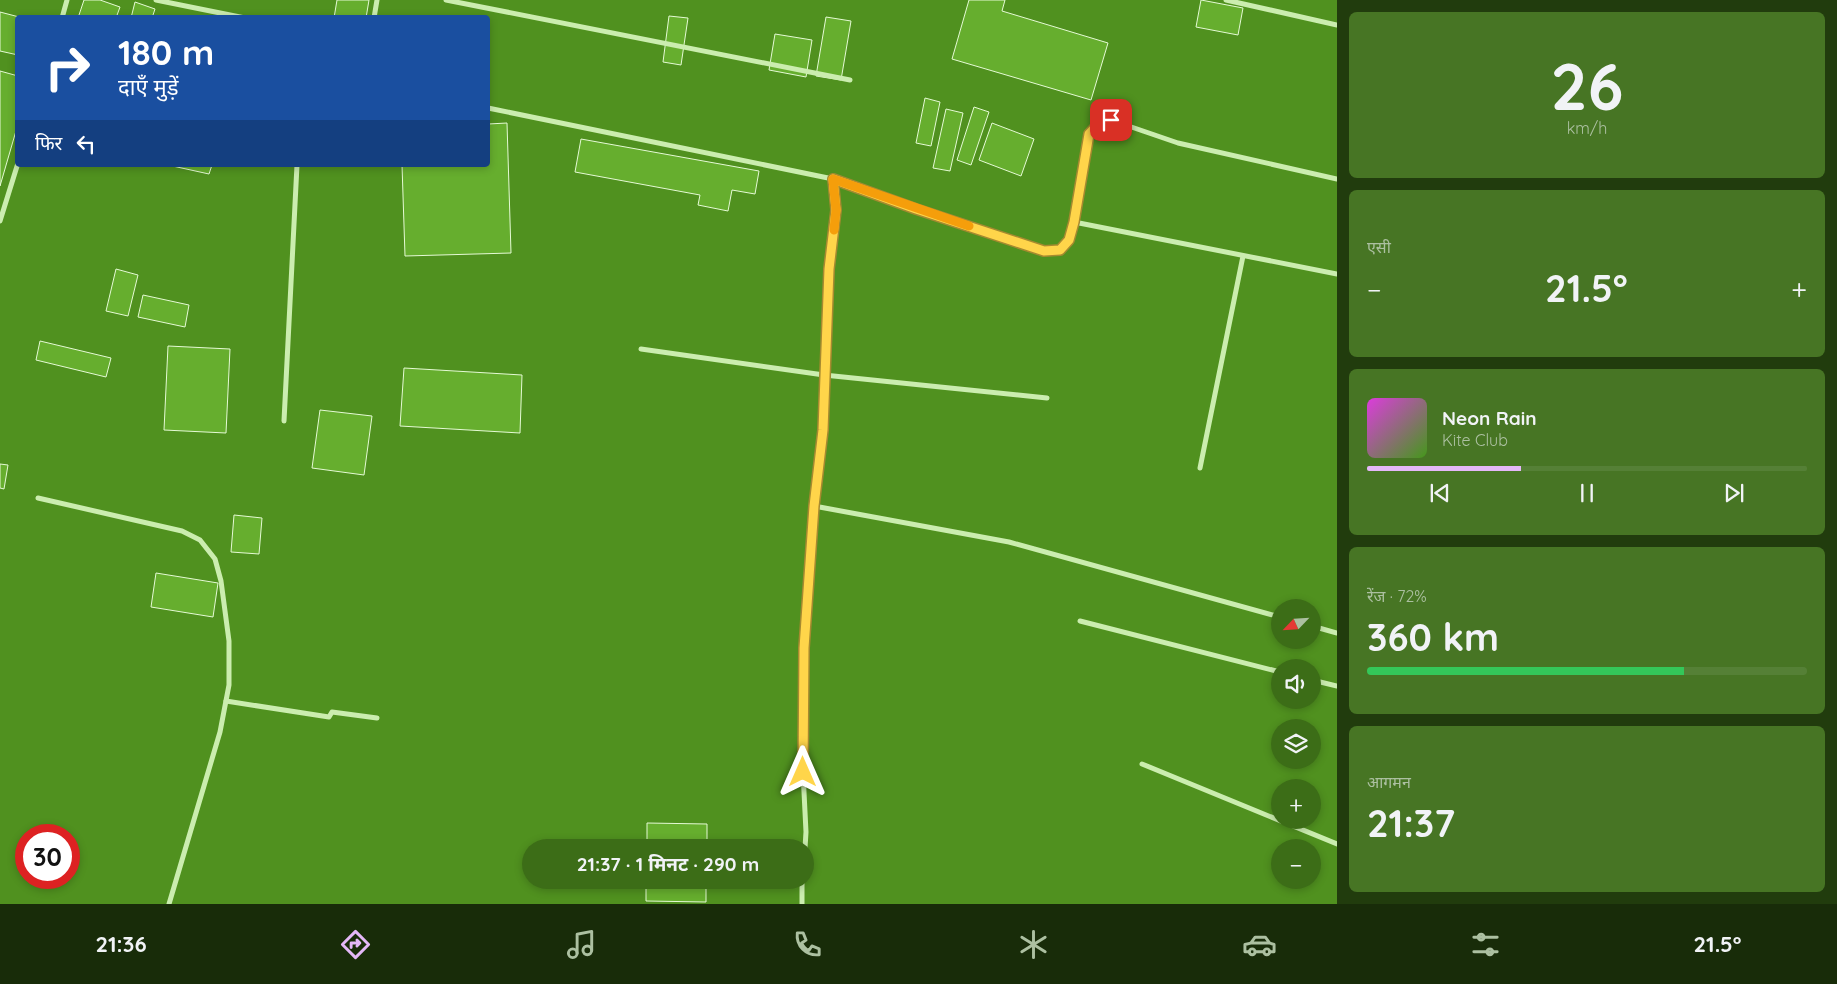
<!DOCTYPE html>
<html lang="hi">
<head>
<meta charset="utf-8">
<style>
	:root { --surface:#3c6d17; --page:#477524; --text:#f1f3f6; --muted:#acc0a1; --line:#558036; --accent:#e4b8f8 }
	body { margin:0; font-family:Quicksand,"Noto Sans Devanagari",sans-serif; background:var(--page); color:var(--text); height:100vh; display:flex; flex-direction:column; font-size:19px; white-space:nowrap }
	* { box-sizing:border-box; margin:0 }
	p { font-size:16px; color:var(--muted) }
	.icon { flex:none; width:28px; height:28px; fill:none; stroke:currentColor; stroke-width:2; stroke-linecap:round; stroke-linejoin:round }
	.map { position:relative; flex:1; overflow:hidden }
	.panel { display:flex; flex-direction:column; gap:12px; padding:12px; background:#213c0d; width:500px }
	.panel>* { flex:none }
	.guide { position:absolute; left:15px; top:15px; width:475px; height:152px; border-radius:5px; box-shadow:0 2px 8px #0003; background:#1a4fa0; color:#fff; overflow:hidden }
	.needle { width:32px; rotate:245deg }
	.controls { position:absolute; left:1271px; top:599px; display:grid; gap:10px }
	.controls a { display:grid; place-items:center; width:50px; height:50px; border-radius:50%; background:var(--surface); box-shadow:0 2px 8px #0003; font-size:25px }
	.speed { position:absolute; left:15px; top:824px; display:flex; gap:10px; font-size:25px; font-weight:700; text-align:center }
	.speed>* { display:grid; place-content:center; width:65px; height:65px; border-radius:50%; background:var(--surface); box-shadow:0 2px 8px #0003; line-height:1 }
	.speed .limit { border:8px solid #d22; background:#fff; color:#111 }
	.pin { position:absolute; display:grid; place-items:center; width:42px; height:42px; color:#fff; margin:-21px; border-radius:10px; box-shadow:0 2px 8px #0006 }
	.me { position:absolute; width:55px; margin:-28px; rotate:0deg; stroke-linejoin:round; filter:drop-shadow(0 0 4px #0008) }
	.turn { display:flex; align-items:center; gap:18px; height:105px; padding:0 20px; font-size:22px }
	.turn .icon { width:65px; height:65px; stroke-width:2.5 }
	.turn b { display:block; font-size:35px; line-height:42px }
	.then { display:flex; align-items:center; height:48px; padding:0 20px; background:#0003; gap:10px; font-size:19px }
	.big { font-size:38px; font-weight:700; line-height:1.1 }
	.panel .tile { flex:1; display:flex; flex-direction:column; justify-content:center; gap:8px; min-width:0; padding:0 18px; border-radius:8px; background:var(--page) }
	.panel .dial { align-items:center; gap:0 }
	.dial b { font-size:65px; line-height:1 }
	.song { display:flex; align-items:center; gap:15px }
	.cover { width:60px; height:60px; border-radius:8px; background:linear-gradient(135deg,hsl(300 70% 55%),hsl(100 70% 35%)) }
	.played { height:5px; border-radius:2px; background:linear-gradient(90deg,var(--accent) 35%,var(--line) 35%) }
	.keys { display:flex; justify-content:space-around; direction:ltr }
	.heat { display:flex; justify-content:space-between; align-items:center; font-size:28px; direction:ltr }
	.charge { height:8px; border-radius:4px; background:linear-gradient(90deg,#34c759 72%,var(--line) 0) }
	.trip { position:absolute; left:522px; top:839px; width:292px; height:50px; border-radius:25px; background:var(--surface); box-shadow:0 2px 8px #0003; font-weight:700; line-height:50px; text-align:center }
	.tab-bar { display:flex; height:80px; justify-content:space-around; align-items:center; background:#182c09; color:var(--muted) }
	.tab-bar .icon { width:35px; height:35px }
	.tab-bar .current { color:var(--accent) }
	.tab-bar b { font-size:22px; color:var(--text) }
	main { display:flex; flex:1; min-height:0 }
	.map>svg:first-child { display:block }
	.building { fill:#66ae2e; stroke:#e5fad5 }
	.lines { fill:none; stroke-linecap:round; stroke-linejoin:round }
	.minor { stroke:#cbedaf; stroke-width:5 }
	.route-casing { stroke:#a68a30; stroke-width:12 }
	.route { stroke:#ffd54a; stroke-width:9 }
	.slow { stroke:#f59e0b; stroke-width:9 }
</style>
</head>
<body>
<main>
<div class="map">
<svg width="1337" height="904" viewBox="0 0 1337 904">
	<rect width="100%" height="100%" fill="#50911f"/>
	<!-- building -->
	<g class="building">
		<path d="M 84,0 L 100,0 L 120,7 L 116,18 L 78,18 Z"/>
		<path d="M 337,0 L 369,0 L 366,18 L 334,18 Z"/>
		<path d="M 969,0 L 1005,0 L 1002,11 L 1108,43 L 1091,100 L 952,59 Z"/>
		<path d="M 1201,0 L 1243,8 L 1238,35 L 1196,27 Z"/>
		<path d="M 135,2 L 155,9 L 152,18 L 131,18 Z"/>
		<path d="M 0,12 L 23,18 L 18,18 L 18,55 L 0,51 Z"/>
		<path d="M 669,16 L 688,18 L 681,65 L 663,62 Z"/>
		<path d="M 826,17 L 851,21 L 841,80 L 816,76 Z"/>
		<path d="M 775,34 L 812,40 L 806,77 L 769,70 Z"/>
		<path d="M 0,71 L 18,76 L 18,124 L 0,186 Z"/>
		<path d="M 925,98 L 940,102 L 931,146 L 916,143 Z"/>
		<path d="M 974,107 L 989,112 L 971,165 L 957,160 Z"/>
		<path d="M 946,109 L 963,113 L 950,171 L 933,168 Z"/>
		<path d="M 507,123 L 511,253 L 405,256 L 402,165 L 488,165 L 488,124 Z"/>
		<path d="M 992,123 L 1034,139 L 1021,176 L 979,160 Z"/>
		<path d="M 581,139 L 759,171 L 755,194 L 732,190 L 728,211 L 698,205 L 700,195 L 575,172 Z"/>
		<path d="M 168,165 L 212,165 L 209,174 Z"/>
		<path d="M 116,269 L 138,275 L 128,316 L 106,311 Z"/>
		<path d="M 143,295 L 189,305 L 185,327 L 138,317 Z"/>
		<path d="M 40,341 L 111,358 L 106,377 L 36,360 Z"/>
		<path d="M 168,346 L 230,349 L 226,433 L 164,430 Z"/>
		<path d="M 404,368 L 522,375 L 520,433 L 400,426 Z"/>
		<path d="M 320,410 L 372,416 L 364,475 L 312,468 Z"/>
		<path d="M 0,464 L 8,465 L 4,489 L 0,488 Z"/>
		<path d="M 234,515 L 262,518 L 259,554 L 231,552 Z"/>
		<path d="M 156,573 L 218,583 L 213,617 L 151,607 Z"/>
		<path d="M 647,823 L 707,824 L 707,848 L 647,848 Z"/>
		<path d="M 646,880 L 706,880 L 706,902 L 646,901 Z"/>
	</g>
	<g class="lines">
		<!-- minor -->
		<g class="minor">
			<path d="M 156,0 L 245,18"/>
			<path d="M 446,0 L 850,80"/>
			<path d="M 1226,0 L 1337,25"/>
			<path d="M 62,18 L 67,0"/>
			<path d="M 374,18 L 377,0"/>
			<path d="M 488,108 L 833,179 L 836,210 L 829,269 L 823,430 L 814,506 L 804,647 L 802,704 L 803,772 L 806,832 L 805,848"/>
			<path d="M 833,179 L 916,209 L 1044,251 L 1060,250 L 1069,240 L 1074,222 L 1089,134 L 1098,124 L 1111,120 L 1178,143 L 1337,179"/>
			<path d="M 0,221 L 18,163"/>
			<path d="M 1074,222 L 1337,274"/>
			<path d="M 641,349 L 824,375 L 1047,398"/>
			<path d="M 284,421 L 297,165"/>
			<path d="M 1200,468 L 1243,256"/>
			<path d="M 38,498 L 182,531 L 200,540 L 215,559 L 221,581 L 229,641 L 229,685 L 220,732 L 169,904"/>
			<path d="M 814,506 L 1009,542 L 1280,617"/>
			<path d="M 1080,621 L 1280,672"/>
			<path d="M 1312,626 L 1337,633"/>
			<path d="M 1312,680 L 1337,686"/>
			<path d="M 226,701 L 329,717 L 332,712 L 377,718"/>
			<path d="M 1142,764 L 1337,844"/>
			<path d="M 802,904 L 802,880"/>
		</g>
	</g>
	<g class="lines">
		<!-- route casing -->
		<g class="route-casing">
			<path id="route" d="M 803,772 L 804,648 L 814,506 L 823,430 L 829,269 L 836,210 L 833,179 L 916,209 L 1044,251 L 1060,250 L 1069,240 L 1074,222 L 1089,134 L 1098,124 L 1111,120"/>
		</g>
		<!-- route -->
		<use href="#route" class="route"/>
		<!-- slow -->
		<path class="slow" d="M 834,230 L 836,210 L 833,179 L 969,226"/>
	</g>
</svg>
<div class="controls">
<a><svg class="needle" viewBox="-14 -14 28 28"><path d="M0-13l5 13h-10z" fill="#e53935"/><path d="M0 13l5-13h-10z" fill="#acc0a1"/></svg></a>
<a><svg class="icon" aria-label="sound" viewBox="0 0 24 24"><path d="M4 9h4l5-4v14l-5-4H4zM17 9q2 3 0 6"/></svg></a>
<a><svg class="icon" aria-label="layers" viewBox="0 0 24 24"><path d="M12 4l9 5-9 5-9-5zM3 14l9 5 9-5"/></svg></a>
<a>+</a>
<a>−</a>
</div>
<div class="speed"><div class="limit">30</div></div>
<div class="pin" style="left:1111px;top:120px;background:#d93025"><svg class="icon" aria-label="arrive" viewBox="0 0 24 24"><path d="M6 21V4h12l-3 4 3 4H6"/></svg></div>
<svg class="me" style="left:803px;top:772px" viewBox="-20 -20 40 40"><path d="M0-17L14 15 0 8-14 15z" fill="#ffd54a" stroke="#fff" stroke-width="4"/></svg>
<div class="trip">21:37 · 1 मिनट · 290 m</div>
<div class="guide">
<div class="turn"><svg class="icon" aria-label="right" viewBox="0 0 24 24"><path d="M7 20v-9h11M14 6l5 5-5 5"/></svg><div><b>180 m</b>दाएँ मुड़ें</div></div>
<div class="then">फिर<svg class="icon" aria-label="left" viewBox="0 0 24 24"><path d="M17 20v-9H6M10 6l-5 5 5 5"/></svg></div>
</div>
</div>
<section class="panel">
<div class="tile dial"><b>26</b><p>km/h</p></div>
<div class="tile"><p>एसी</p>
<div class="heat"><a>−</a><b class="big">21.5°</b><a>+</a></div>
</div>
<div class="tile">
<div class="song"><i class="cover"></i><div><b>Neon Rain</b><p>Kite Club</p></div></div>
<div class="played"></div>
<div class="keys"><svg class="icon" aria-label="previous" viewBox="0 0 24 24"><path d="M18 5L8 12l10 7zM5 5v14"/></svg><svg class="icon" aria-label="pause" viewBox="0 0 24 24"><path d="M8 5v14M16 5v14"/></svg><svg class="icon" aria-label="next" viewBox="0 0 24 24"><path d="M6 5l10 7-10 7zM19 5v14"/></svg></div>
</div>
<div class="tile"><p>रेंज · 72%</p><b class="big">360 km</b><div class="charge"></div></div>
<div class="tile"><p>आगमन</p><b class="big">21:37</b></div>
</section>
</main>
<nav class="tab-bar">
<b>21:36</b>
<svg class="icon current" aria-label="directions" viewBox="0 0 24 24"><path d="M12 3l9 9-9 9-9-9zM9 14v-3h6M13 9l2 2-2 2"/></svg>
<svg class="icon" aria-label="music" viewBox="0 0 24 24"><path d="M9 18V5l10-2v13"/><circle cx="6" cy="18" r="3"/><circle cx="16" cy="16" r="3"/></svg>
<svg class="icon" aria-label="phone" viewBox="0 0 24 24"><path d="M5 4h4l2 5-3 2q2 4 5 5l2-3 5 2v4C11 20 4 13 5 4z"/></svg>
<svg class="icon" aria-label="climate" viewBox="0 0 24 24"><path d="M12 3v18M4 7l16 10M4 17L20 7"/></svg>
<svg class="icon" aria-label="car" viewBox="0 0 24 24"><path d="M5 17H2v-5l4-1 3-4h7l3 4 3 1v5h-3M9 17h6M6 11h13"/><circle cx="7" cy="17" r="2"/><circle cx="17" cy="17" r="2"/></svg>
<svg class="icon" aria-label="filters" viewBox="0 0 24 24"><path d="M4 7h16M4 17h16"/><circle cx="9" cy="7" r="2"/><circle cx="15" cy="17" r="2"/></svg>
<b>21.5°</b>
</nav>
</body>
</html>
